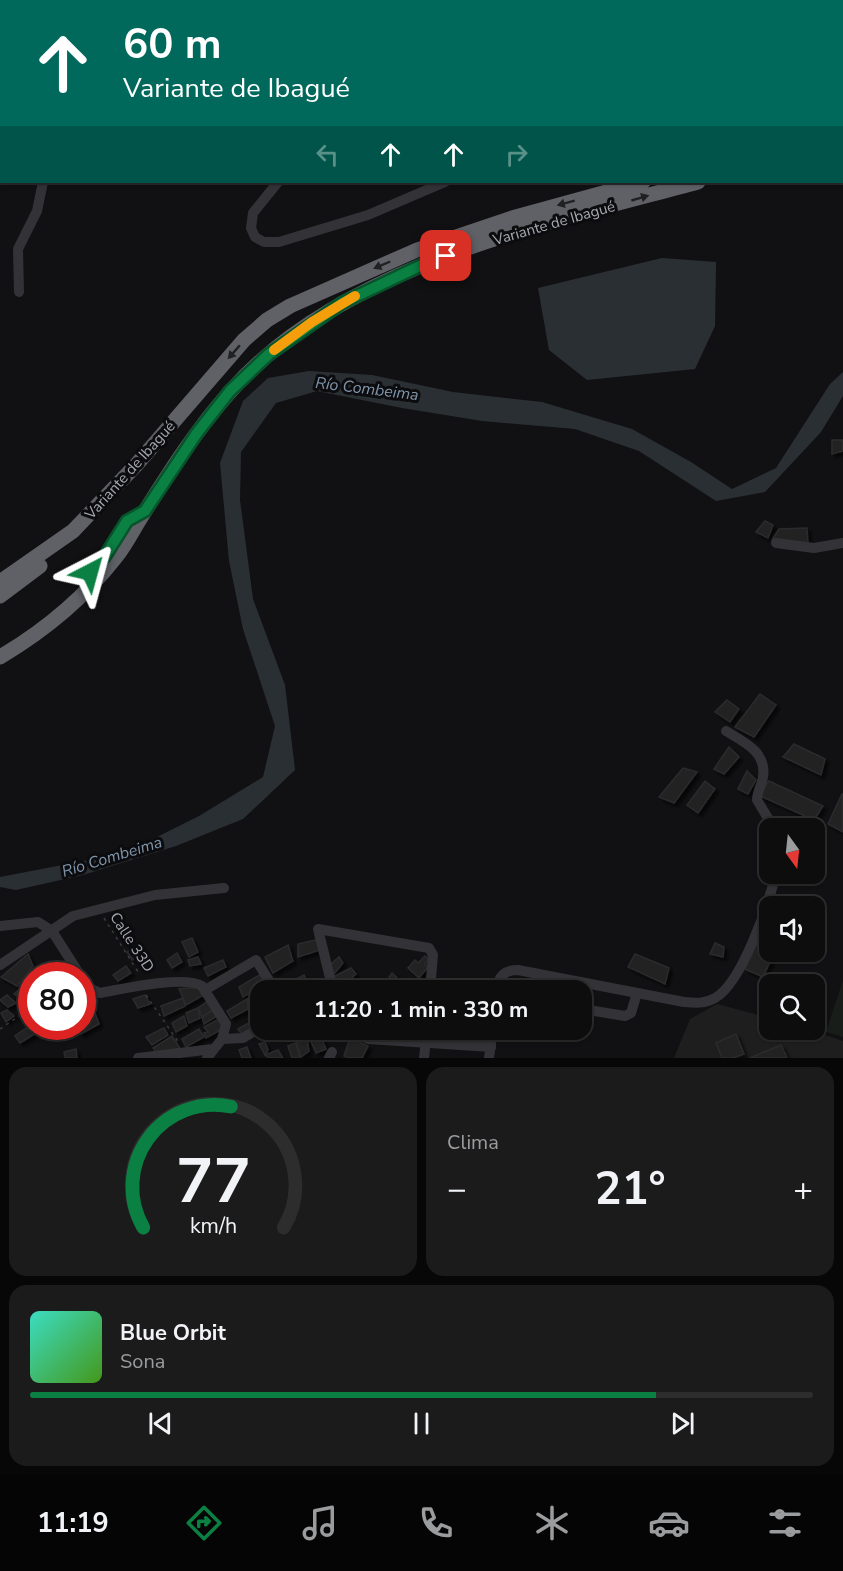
<!DOCTYPE html>
<html lang="es">
<head>
<meta charset="utf-8">
<style>
	:root { --surface:#0d0d0e; --page:#1b1b1c; --text:#f1f3f6; --muted:#9a9c9e; --line:#2d2d2e; --accent:#0b8043 }
	body { margin:0; font-family:"Nunito Sans",sans-serif; background:var(--page); color:var(--text); height:100vh; display:flex; flex-direction:column; font-size:22px; white-space:nowrap }
	* { box-sizing:border-box; margin:0 }
	p { font-size:20px; color:var(--muted) }
	.icon { flex:none; width:33px; height:33px; fill:none; stroke:currentColor; stroke-width:2; stroke-linecap:round; stroke-linejoin:round }
	.map { position:relative; height:1058px; overflow:hidden }
	.drawer { display:flex; flex-direction:column; gap:9px; padding:9px; background:#070708; flex:1 }
	.drawer>* { flex:none }
	.banner { position:absolute; left:0px; top:0px; width:843px; height:183px; box-shadow:0 2px 4px #0004,0 0 0 2px var(--line); background:#00695c; color:#fff; overflow:hidden }
	.needle { width:39px; rotate:165deg }
	.buttons { position:absolute; left:759px; top:818px; display:grid; gap:12px }
	.buttons a { display:grid; place-items:center; width:66px; height:66px; border-radius:12px; background:var(--surface); box-shadow:0 2px 4px #0004,0 0 0 2px var(--line); font-size:30px }
	.speed { position:absolute; left:18px; top:962px; display:flex; gap:12px; font-size:30px; font-weight:700; text-align:center }
	.speed>* { display:grid; place-content:center; width:78px; height:78px; border-radius:50%; background:var(--surface); box-shadow:0 2px 4px #0004,0 0 0 2px var(--line); line-height:1 }
	.speed .limit { border:9px solid #d22; background:#fff; color:#111 }
	.pin { position:absolute; display:grid; place-items:center; width:51px; height:51px; color:#fff; margin:-26px; border-radius:12px; box-shadow:0 3px 9px #0006 }
	.me { position:absolute; width:66px; margin:-33px; rotate:39deg; stroke-linejoin:round; filter:drop-shadow(0 0 4px #0008) }
	.turn { display:flex; align-items:center; gap:21px; height:126px; padding:0 24px; font-size:27px }
	.turn .icon { width:78px; height:78px; stroke-width:2.5 }
	.turn b { display:block; font-size:42px; line-height:51px }
	.lanes { display:flex; align-items:center; height:57px; padding:0 24px; background:#0003; justify-content:center; gap:30px; direction:ltr }
	.lanes .off { opacity:.35 }
	.big { font-size:45px; font-weight:700; line-height:1.1 }
	.drawer .widget { flex:1; display:flex; flex-direction:column; justify-content:center; gap:9px; min-width:0; padding:0 21px; border-radius:18px; background:var(--page) }
	.drawer .dial { align-items:center; gap:0 }
	.dial svg { height:156px; overflow:visible; fill:none; stroke:var(--line); stroke-width:7; stroke-linecap:round; text-anchor:middle }
	.dial text { fill:var(--text); stroke:none }
	.song { display:flex; align-items:center; gap:18px }
	.cover { width:72px; height:72px; border-radius:9px; background:linear-gradient(135deg,hsl(170 70% 55%),hsl(100 70% 35%)) }
	.played { height:6px; border-radius:3px; background:linear-gradient(90deg,var(--accent) 80%,var(--line) 80%) }
	.keys { display:flex; justify-content:space-around; direction:ltr }
	.heat { display:flex; justify-content:space-between; align-items:center; font-size:33px; direction:ltr }
	.drawer .tiles { flex:1; display:grid; gap:9px; grid-template-columns:1fr 1fr }
	.widget:last-child { grid-column:span 2 }
	.trip { position:absolute; left:250px; top:980px; width:342px; height:60px; border-radius:18px; background:var(--surface); box-shadow:0 2px 4px #0004,0 0 0 2px var(--line); font-weight:700; line-height:60px; text-align:center }
	.menu { display:flex; height:96px; justify-content:space-around; align-items:center; background:#050506; color:var(--muted) }
	.menu .icon { width:42px; height:42px }
	.menu .current { color:var(--accent) }
	.menu b { font-size:27px; color:var(--text) }
	.map>svg:first-child { display:block }
	.built { fill:#1e1e1f }
	.green { fill:#181d19 }
	.water { fill:#2a2f34 }
	.building { fill:#222223; stroke:#2c2c2e; stroke-width:1.5; filter:url(#shadow) }
	.lines { fill:none; stroke-linecap:round; stroke-linejoin:round }
	.path { stroke:#393a3e; stroke-width:1.5; stroke-dasharray:3 4.5; stroke-linecap:butt }
	.minor { stroke:#333337; stroke-width:10 }
	.highway { stroke:#606167; stroke-width:15 }
	.oneway { fill:#212124 }
	.route-casing { stroke:#07532c; stroke-width:15 }
	.route { stroke:#0b8043; stroke-width:10 }
	.slow { stroke:#f59e0b; stroke-width:10 }
	.labels { text-anchor:middle; dominant-baseline:central; stroke-width:6; stroke-linejoin:round; paint-order:stroke }
	.street-label { font-size:15px; fill:#a5a8b1; stroke:#0c0c0e }
	.water-label { font-size:16px; font-style:italic; fill:#7f94a9; stroke:#0c0c0e }
</style>
</head>
<body>
<div class="map">
<svg width="843" height="1058" viewBox="0 0 843 1058">
	<defs>
		<filter id="shadow"><feDropShadow dx="3.5" dy="3.5" stdDeviation="1.5" flood-color="#0009"/></filter>
	</defs>
	<rect width="100%" height="100%" fill="#111113"/>
	<!-- built -->
	<path class="built" d="M 717,1004 L 766,1017 L 769,1019 L 770,1029 L 786,1029 L 792,1033 L 822,1034 L 843,1041 L 843,1058 L 674,1058 L 690,1019 Z"/>
	<!-- green -->
	<path class="green" d="M 843,980 L 843,1037 L 826,1032 Z"/>
	<!-- water -->
	<g class="water">
		<path d="M 662,258 L 716,262 L 715,326 L 695,369 L 587,380 L 549,350 L 538,288 Z"/>
		<path d="M 309,371 L 372,375 L 453,392 L 542,402 L 632,429 L 691,462 L 732,489 L 776,468 L 830,384 L 843,372 L 843,396 L 821,432 L 765,492 L 716,501 L 639,451 L 575,429 L 482,421 L 402,408 L 317,391 L 276,403 L 241,452 L 240,500 L 253,599 L 285,685 L 295,770 L 243,819 L 176,846 L 83,875 L 16,890 L 0,887 L 0,877 L 125,853 L 199,816 L 263,777 L 275,726 L 243,629 L 229,561 L 220,463 L 243,401 L 268,378 Z"/>
	</g>
	<!-- building -->
	<g class="building">
		<path d="M 832,440 L 843,440 L 843,451 L 832,454 Z"/>
		<path d="M 765,521 L 773,525 L 768,538 L 756,532 Z"/>
		<path d="M 807,528 L 808,544 L 772,540 L 779,529 Z"/>
		<path d="M 760,694 L 776,705 L 754,737 L 735,727 Z"/>
		<path d="M 727,700 L 739,709 L 730,722 L 715,712 Z"/>
		<path d="M 794,744 L 825,759 L 821,775 L 783,757 Z"/>
		<path d="M 729,747 L 739,757 L 724,774 L 714,769 Z"/>
		<path d="M 683,768 L 697,772 L 674,803 L 659,797 Z"/>
		<path d="M 747,771 L 756,780 L 748,794 L 738,789 Z"/>
		<path d="M 705,781 L 715,789 L 698,813 L 687,805 Z"/>
		<path d="M 769,781 L 823,806 L 814,820 L 758,795 Z"/>
		<path d="M 842,794 L 843,795 L 843,832 L 828,824 Z"/>
		<path d="M 789,818 L 820,828 L 814,842 L 814,828 L 782,828 Z"/>
		<path d="M 766,913 L 770,914 L 770,951 L 775,951 L 763,977 L 745,969 Z"/>
		<path d="M 192,938 L 198,952 L 189,957 L 182,942 Z"/>
		<path d="M 320,939 L 320,950 L 298,957 L 298,944 Z"/>
		<path d="M 715,943 L 724,947 L 723,957 L 710,954 Z"/>
		<path d="M 288,945 L 293,961 L 273,973 L 265,957 Z"/>
		<path d="M 134,948 L 140,956 L 132,960 L 127,952 Z"/>
		<path d="M 177,953 L 182,962 L 172,968 L 167,960 Z"/>
		<path d="M 28,954 L 33,966 L 17,986 L 1,977 Z"/>
		<path d="M 635,954 L 669,968 L 665,984 L 628,967 Z"/>
		<path d="M 425,956 L 429,959 L 425,964 L 428,967 L 419,978 L 408,968 L 415,960 L 418,963 Z"/>
		<path d="M 198,957 L 201,964 L 190,966 L 188,960 Z"/>
		<path d="M 339,957 L 343,963 L 334,974 L 329,966 Z"/>
		<path d="M 223,960 L 226,967 L 208,976 L 204,968 Z"/>
		<path d="M 126,966 L 131,973 L 118,981 L 113,975 Z"/>
		<path d="M 351,968 L 356,974 L 340,989 L 333,977 Z"/>
		<path d="M 392,973 L 409,990 L 398,990 L 387,981 Z"/>
		<path d="M 261,974 L 266,983 L 243,997 L 239,987 Z"/>
		<path d="M 304,975 L 307,982 L 296,990 L 284,990 L 282,986 Z"/>
		<path d="M 30,980 L 32,993 L 24,1002 L 14,994 Z"/>
		<path d="M 483,980 L 482,990 L 465,990 L 467,981 Z"/>
		<path d="M 269,985 L 272,990 L 261,990 L 261,1001 L 251,1007 L 247,999 Z"/>
		<path d="M 199,987 L 202,996 L 186,1005 L 179,989 Z"/>
		<path d="M 7,995 L 16,1003 L 8,1007 L 0,1000 Z"/>
		<path d="M 145,995 L 150,1004 L 138,1008 L 133,999 Z"/>
		<path d="M 89,997 L 99,1024 L 81,1034 L 77,1026 L 82,1026 L 82,1001 Z"/>
		<path d="M 183,998 L 185,1006 L 164,1016 L 161,1006 Z"/>
		<path d="M 247,999 L 248,1009 L 231,1018 L 227,1011 Z"/>
		<path d="M 208,1001 L 213,1010 L 202,1017 L 198,1008 Z"/>
		<path d="M 198,1008 L 200,1018 L 189,1023 L 186,1013 Z"/>
		<path d="M 7,1010 L 14,1016 L 6,1022 L 1,1013 Z"/>
		<path d="M 213,1010 L 217,1016 L 204,1024 L 202,1017 Z"/>
		<path d="M 184,1016 L 187,1026 L 176,1032 L 172,1023 Z"/>
		<path d="M 219,1019 L 224,1028 L 206,1038 L 204,1033 L 208,1032 L 204,1027 Z"/>
		<path d="M 254,1020 L 258,1028 L 243,1036 L 238,1029 Z"/>
		<path d="M 32,1024 L 32,1026 L 38,1026 L 41,1030 L 20,1043 L 15,1036 Z"/>
		<path d="M 164,1028 L 168,1035 L 152,1045 L 146,1037 Z"/>
		<path d="M 199,1029 L 204,1037 L 186,1047 L 182,1039 Z"/>
		<path d="M 319,1033 L 326,1049 L 316,1053 L 309,1037 Z"/>
		<path d="M 736,1034 L 744,1054 L 733,1058 L 722,1058 L 716,1043 Z"/>
		<path d="M 172,1036 L 180,1048 L 157,1053 L 153,1048 Z"/>
		<path d="M 350,1038 L 368,1046 L 362,1058 L 347,1058 L 344,1056 Z"/>
		<path d="M 307,1039 L 309,1051 L 301,1057 L 296,1043 Z"/>
		<path d="M 265,1042 L 268,1050 L 265,1055 L 259,1044 Z"/>
		<path d="M 296,1043 L 300,1058 L 292,1058 L 288,1046 Z"/>
		<path d="M 781,1045 L 787,1058 L 750,1058 Z"/>
		<path d="M 247,1047 L 251,1058 L 242,1058 L 239,1050 Z"/>
		<path d="M 76,1049 L 77,1058 L 65,1058 L 64,1052 Z"/>
		<path d="M 278,1050 L 283,1058 L 269,1058 L 265,1055 Z"/>
	</g>
	<g class="lines">
		<!-- path -->
		<g class="path">
			<path d="M 104,918 L 140,975"/>
			<path d="M 146,995 L 179,1043"/>
			<path d="M 0,1029 L 32,1007"/>
			<path d="M 338,1042 L 344,1034"/>
		</g>
		<!-- minor -->
		<g class="minor">
			<path d="M 96,2 L 97,0"/>
			<path d="M 349,2 L 350,0"/>
			<path d="M 278,182 L 253,213 L 251,228 L 255,237 L 264,242 L 279,242 L 368,215 L 445,182"/>
			<path d="M 19,292 L 18,249 L 37,211 L 43,182"/>
			<path d="M 776,543 L 814,548 L 843,543"/>
			<path d="M 726,731 C 744,742 767,752 763,777 C 762,785 757,791 757,800 L 774,828"/>
			<path d="M 0,926 L 38,922 L 52,931 L 80,975"/>
			<path d="M 0,965 L 73,916 L 155,895 L 224,888"/>
			<path d="M 82,979 L 89,988 L 100,993 C 122,989 185,975 202,986 L 226,1024 L 222,1039 L 207,1058"/>
			<path d="M 205,990 L 256,960 L 275,990"/>
			<path d="M 333,990 L 318,929 L 429,948 L 433,955 L 430,990"/>
			<path d="M 497,990 C 498,977 504,970 518,970 L 684,1002 C 695,1003 705,1004 715,998 C 742,983 769,903 776,873"/>
			<path d="M 582,1009 L 625,1016 L 631,1013 L 637,993"/>
			<path d="M 353,1029 L 359,1035 L 368,1039 L 491,1047"/>
			<path d="M 222,1039 L 243,1038 L 261,1027"/>
			<path d="M 138,1058 L 213,1049"/>
			<path d="M 329,1058 L 332,1052"/>
			<path d="M 424,1058 L 427,1029"/>
			<path d="M 489,1058 L 493,1029"/>
		</g>
		<!-- highway -->
		<g class="highway">
			<path d="M 842,127 L 843,127"/>
			<path d="M 842,142 L 843,142"/>
			<path d="M 0,582 L 73,531 L 137,464 L 244,340 L 267,320 L 290,306 L 417,250 L 512,218 L 643,182"/>
			<path d="M 0,596 L 40,566"/>
			<path d="M 0,657 C 44,631 84,598 116,557 C 127,543 135,526 145,511 C 171,470 197,429 229,393 C 339,266 543,224 698,182"/>
		</g>
	</g>
	<!-- one-way arrows -->
	<defs><path id="oneway-solid" d="M-6-.8H1V-3.2L6.5 0L1 3.2V.8H-6Z" transform="scale(1.5)"/></defs>
	<g class="oneway">
		<use href="#oneway-solid" transform="translate(640 198) rotate(-16)"/>
		<use href="#oneway-solid" transform="translate(566 203) rotate(165)"/>
		<use href="#oneway-solid" transform="translate(382 265) rotate(157)"/>
		<use href="#oneway-solid" transform="translate(234 352) rotate(131)"/>
	</g>
	<g class="lines">
		<!-- route casing -->
		<g class="route-casing">
			<path id="route" d="M 90,572 L 105,556 L 127,521 L 145,511 L 197,433 L 230,391 L 269,354 L 342,303 L 424,264 L 446,256"/>
		</g>
		<!-- route -->
		<use href="#route" class="route"/>
		<!-- slow -->
		<path class="slow" d="M 274,350 L 312,322 L 355,296"/>
	</g>
	<g class="labels">
		<!-- street labels -->
		<g class="street-label">
			<text transform="translate(554 223) rotate(-16)">Variante de Ibagué</text>
			<text transform="translate(130 470) rotate(-48)">Variante de Ibagué</text>
			<text transform="translate(132 942) rotate(57)">Calle 33D</text>
		</g>
		<!-- water labels -->
		<g class="water-label">
			<text transform="translate(367 389) rotate(7)">Río Combeima</text>
			<text transform="translate(112 857) rotate(-17)">Río Combeima</text>
		</g>
	</g>
</svg>
<div class="buttons">
<a><svg class="needle" viewBox="-14 -14 28 28"><path d="M0-13l5 13h-10z" fill="#e53935"/><path d="M0 13l5-13h-10z" fill="#9a9c9e"/></svg></a>
<a><svg class="icon" aria-label="sound" viewBox="0 0 24 24"><path d="M4 9h4l5-4v14l-5-4H4zM17 9q2 3 0 6"/></svg></a>
<a><svg class="icon" aria-label="search" viewBox="0 0 24 24"><circle cx="10" cy="10" r="6"/><path d="M15 15l6 6"/></svg></a>
</div>
<div class="speed"><div class="limit">80</div></div>
<div class="pin" style="left:446px;top:256px;background:#d93025"><svg class="icon" aria-label="arrive" viewBox="0 0 24 24"><path d="M6 21V4h12l-3 4 3 4H6"/></svg></div>
<svg class="me" style="left:90px;top:572px" viewBox="-20 -20 40 40"><path d="M0-17L14 15 0 8-14 15z" fill="#0b8043" stroke="#fff" stroke-width="4"/></svg>
<div class="trip">11:20 · 1 min · 330 m</div>
<div class="banner">
<div class="turn"><svg class="icon" aria-label="ahead" viewBox="0 0 24 24"><path d="M12 20V5M6 11l6-6 6 6"/></svg><div><b>60 m</b>Variante de Ibagué</div></div>
<div class="lanes"><svg class="icon off" aria-label="left" viewBox="0 0 24 24"><path d="M17 20v-9H6M10 6l-5 5 5 5"/></svg><svg class="icon" aria-label="ahead" viewBox="0 0 24 24"><path d="M12 20V5M6 11l6-6 6 6"/></svg><svg class="icon" aria-label="ahead" viewBox="0 0 24 24"><path d="M12 20V5M6 11l6-6 6 6"/></svg><svg class="icon off" aria-label="right" viewBox="0 0 24 24"><path d="M7 20v-9h11M14 6l5 5-5 5"/></svg></div>
</div>
</div>
<section class="drawer">
<div class="tiles">
<div class="widget dial"><svg viewBox="0 0 100 80">
<path d="M14 69A42 42 0 1 1 86 69"/>
<path d="M14 69A42 42 0 0 1 59 7" stroke="#0b8043"/>
<text x="50" y="56" font-size="32" font-weight="700">77</text>
<text x="50" y="72" font-size="11">km/h</text>
</svg></div>
<div class="widget"><p>Clima</p>
<div class="heat"><a>−</a><b class="big">21°</b><a>+</a></div>
</div>
<div class="widget">
<div class="song"><i class="cover"></i><div><b>Blue Orbit</b><p>Sona</p></div></div>
<div class="played"></div>
<div class="keys"><svg class="icon" aria-label="previous" viewBox="0 0 24 24"><path d="M18 5L8 12l10 7zM5 5v14"/></svg><svg class="icon" aria-label="pause" viewBox="0 0 24 24"><path d="M8 5v14M16 5v14"/></svg><svg class="icon" aria-label="next" viewBox="0 0 24 24"><path d="M6 5l10 7-10 7zM19 5v14"/></svg></div>
</div>
</div>
</section>
<nav class="menu">
<b>11:19</b>
<svg class="icon current" aria-label="directions" viewBox="0 0 24 24"><path d="M12 3l9 9-9 9-9-9zM9 14v-3h6M13 9l2 2-2 2"/></svg>
<svg class="icon" aria-label="music" viewBox="0 0 24 24"><path d="M9 18V5l10-2v13"/><circle cx="6" cy="18" r="3"/><circle cx="16" cy="16" r="3"/></svg>
<svg class="icon" aria-label="phone" viewBox="0 0 24 24"><path d="M5 4h4l2 5-3 2q2 4 5 5l2-3 5 2v4C11 20 4 13 5 4z"/></svg>
<svg class="icon" aria-label="climate" viewBox="0 0 24 24"><path d="M12 3v18M4 7l16 10M4 17L20 7"/></svg>
<svg class="icon" aria-label="car" viewBox="0 0 24 24"><path d="M5 17H2v-5l4-1 3-4h7l3 4 3 1v5h-3M9 17h6M6 11h13"/><circle cx="7" cy="17" r="2"/><circle cx="17" cy="17" r="2"/></svg>
<svg class="icon" aria-label="filters" viewBox="0 0 24 24"><path d="M4 7h16M4 17h16"/><circle cx="9" cy="7" r="2"/><circle cx="15" cy="17" r="2"/></svg>
</nav>
</body>
</html>
